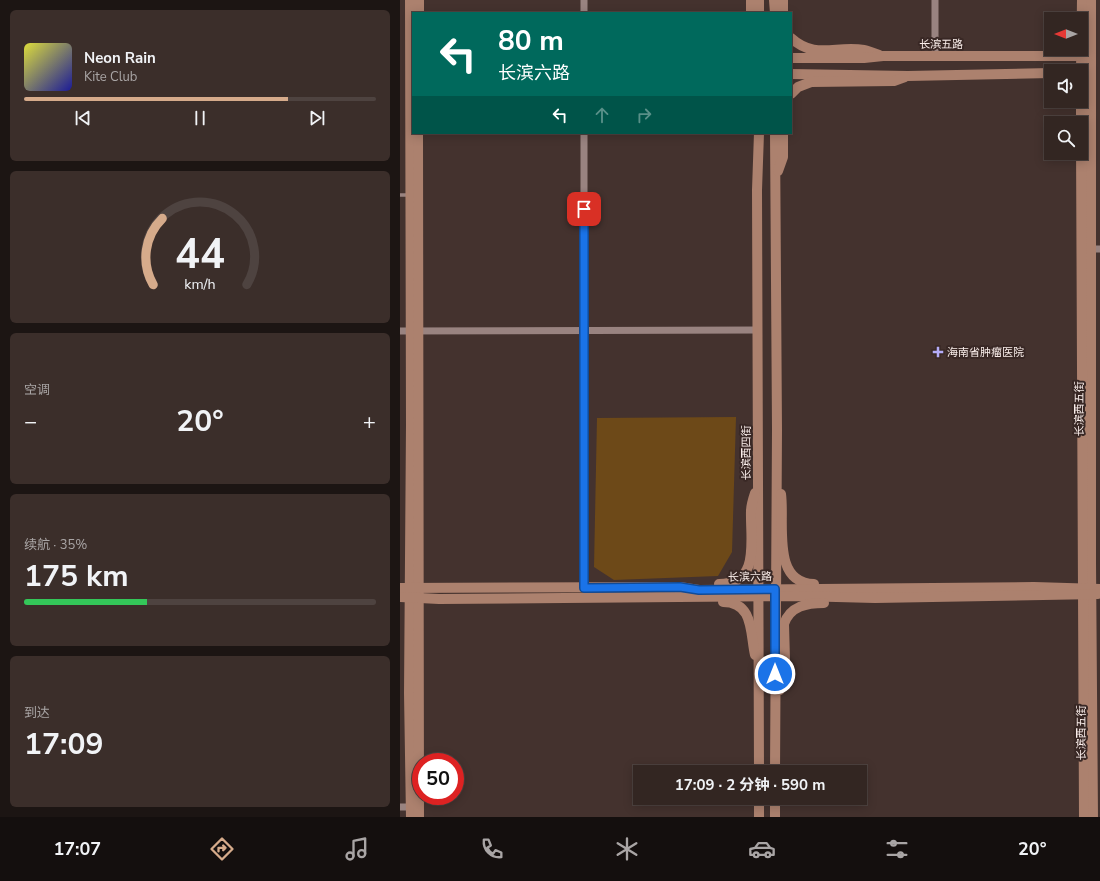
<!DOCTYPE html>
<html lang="zh">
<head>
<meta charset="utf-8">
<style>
	:root { --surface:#332622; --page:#3b2e2a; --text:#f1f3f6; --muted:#a9a5a5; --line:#4e4340; --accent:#d6ab8b }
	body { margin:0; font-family:"Nunito Sans","Noto Sans SC",sans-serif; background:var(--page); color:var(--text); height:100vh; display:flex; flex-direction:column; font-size:15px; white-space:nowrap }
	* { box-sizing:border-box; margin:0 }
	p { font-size:13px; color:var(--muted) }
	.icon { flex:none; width:22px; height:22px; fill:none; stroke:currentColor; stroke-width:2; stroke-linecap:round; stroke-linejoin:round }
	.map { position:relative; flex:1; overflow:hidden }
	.sheet { display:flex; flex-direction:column; gap:10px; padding:10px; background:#1c1513; width:400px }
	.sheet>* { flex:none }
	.hud { position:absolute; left:12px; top:12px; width:380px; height:122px; border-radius:0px; box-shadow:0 2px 10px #0003,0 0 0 1px var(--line); background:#00695c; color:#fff; overflow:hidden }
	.needle { width:26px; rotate:270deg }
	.tools { position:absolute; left:644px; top:12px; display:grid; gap:8px }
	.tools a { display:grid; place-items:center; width:44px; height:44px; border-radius:0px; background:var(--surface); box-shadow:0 2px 10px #0003,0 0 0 1px var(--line); font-size:20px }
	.speed { position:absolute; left:12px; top:753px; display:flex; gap:8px; font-size:20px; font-weight:700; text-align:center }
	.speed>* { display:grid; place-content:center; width:52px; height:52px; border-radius:50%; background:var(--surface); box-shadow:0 2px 10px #0003,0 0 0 1px var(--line); line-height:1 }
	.speed .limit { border:6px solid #d22; background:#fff; color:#111 }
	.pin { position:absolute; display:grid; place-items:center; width:34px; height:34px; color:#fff; margin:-17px; border-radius:8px; box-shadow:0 2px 6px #0006 }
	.me { position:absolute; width:44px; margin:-22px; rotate:0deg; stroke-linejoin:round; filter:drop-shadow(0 0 3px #0008) }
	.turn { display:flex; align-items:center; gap:14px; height:84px; padding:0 20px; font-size:18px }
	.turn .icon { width:52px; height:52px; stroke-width:2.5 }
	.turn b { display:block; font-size:28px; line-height:34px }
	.lanes { display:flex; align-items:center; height:38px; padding:0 20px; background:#0003; justify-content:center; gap:20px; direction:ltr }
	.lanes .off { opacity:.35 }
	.big { font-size:30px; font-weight:700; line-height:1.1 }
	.sheet .card { flex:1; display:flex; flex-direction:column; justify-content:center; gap:6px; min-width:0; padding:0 14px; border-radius:6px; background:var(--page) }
	.sheet .dial { align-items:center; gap:0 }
	.dial svg { height:104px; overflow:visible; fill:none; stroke:var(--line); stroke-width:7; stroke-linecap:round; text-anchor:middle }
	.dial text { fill:var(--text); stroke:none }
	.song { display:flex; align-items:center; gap:12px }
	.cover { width:48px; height:48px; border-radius:6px; background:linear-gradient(135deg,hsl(60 70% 55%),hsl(240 70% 35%)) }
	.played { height:4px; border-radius:2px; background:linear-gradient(90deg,var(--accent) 75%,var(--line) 75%) }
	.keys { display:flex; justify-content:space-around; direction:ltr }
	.heat { display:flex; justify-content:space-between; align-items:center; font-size:22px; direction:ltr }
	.charge { height:6px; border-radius:3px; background:linear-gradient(90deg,#34c759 35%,var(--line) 0) }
	.trip { position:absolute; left:233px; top:765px; width:234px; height:40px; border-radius:0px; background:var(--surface); box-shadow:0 2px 10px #0003,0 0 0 1px var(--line); font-weight:700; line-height:40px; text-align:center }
	.tab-bar { display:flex; height:64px; justify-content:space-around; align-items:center; background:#140f0e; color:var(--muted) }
	.tab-bar .icon { width:28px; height:28px }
	.tab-bar .active { color:var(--accent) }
	.tab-bar b { font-size:18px; color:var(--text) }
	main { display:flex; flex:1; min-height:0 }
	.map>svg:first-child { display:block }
	.green { fill:#6d4918 }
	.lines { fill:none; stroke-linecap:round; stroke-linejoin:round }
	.lane { stroke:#998380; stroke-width:3.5 }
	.street { stroke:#998380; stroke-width:7 }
	.secondary { stroke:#ac816e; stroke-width:10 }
	.route-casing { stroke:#114b97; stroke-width:10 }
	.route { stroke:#1a73e8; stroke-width:7 }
	.poi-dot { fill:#b5acf8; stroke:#392825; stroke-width:1.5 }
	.labels { text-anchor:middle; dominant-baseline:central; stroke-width:4; stroke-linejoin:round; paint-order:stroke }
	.street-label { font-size:11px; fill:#f9edea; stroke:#392825 }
	.poi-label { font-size:11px; fill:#f9edea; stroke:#392825; text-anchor:start }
</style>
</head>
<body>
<main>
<section class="sheet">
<div class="card">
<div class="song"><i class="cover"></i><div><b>Neon Rain</b><p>Kite Club</p></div></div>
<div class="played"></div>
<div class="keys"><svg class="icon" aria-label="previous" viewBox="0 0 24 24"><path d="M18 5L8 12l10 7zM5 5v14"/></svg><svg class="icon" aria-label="pause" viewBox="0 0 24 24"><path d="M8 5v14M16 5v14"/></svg><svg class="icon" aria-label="next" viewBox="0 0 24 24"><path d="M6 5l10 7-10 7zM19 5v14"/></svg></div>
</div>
<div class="card dial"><svg viewBox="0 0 100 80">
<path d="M14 69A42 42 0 1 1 86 69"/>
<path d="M14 69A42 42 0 0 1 21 18" stroke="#d6ab8b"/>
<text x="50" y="56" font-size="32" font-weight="700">44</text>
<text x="50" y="72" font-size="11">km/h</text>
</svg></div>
<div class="card"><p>空调</p>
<div class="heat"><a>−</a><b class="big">20°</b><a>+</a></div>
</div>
<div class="card"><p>续航 · 35%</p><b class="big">175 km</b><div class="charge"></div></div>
<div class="card"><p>到达</p><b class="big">17:09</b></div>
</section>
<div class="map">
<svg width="700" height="817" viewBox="0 0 700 817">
	<rect width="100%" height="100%" fill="#44322e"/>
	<!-- green -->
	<path class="green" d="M 336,417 L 332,552 L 318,576 L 214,580 L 194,567 L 197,418 Z"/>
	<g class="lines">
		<!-- lane -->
		<path class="lane" d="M 0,195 L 8,195"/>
		<!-- street -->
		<g class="street">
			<path d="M 184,0 L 184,13"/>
			<path d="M 535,56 L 535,0"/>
			<path d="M 184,133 L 184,588"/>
			<path d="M 691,249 L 700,249"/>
			<path d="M 0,331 L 358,330"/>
			<path d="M 0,807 L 11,807"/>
		</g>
		<!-- secondary -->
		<g class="secondary">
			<path d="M 10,0 L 11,424 L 9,693 L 11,817"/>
			<path d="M 19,0 L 19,13"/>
			<path d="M 351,0 L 351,13"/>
			<path d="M 359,0 L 359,13"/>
			<path d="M 374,0 L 375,13"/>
			<path d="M 383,0 L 383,13"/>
			<path d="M 691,0 L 691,563 L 693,817"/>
			<path d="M 391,38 C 415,60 436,45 464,50 C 469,51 474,53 479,55"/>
			<path d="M 391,58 L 464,58 L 483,56 L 691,56"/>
			<path d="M 681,71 L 682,0"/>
			<path d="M 391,74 L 508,76 L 651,73"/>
			<path d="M 391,94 L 398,87 L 411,82 L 494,81 L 505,77"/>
			<path d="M 681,123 L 681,101"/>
			<path d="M 18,133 L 19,817"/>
			<path d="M 359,133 L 357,190 L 359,772"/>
			<path d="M 375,133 L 377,430 L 375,772"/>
			<path d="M 681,142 L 684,817"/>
			<path d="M 378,171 L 383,157 L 383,133"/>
			<path d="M 381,494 C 385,523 371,583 414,584"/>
			<path d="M 319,584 C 361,584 350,540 351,511 C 351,505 353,499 355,493"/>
			<path d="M 0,588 L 280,587 L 299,590 L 634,587 L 700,589"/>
			<path d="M 0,597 L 39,599 L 398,596 L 475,598 L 698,594"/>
			<path d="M 323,602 C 354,602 350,633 355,655"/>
			<path d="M 380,690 L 385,660 L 384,624 C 390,606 407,603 424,603"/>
			<path d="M 359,798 L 359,817"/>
			<path d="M 375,798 L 375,817"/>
		</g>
	</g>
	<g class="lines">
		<!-- route casing -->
		<g class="route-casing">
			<path id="route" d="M 184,209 L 184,588 L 280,587 L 299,590 L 375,589 L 375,674"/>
		</g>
		<!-- route -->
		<use href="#route" class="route"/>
	</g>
	<!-- markers -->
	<path class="poi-dot" d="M536 346h4v4h4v4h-4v4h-4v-4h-4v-4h4z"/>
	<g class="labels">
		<!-- street labels -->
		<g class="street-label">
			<text x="541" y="44">长滨五路</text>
			<text transform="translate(679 409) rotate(-90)">长滨西五街</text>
			<text transform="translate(346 453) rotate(-90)">长滨西四街</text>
			<text transform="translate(350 577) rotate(-1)">长滨六路</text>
			<text transform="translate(681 733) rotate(-90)">长滨西五街</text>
		</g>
		<!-- poi labels -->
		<g class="poi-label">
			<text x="547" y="352">海南省肿瘤医院</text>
		</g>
	</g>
</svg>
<div class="tools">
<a><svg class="needle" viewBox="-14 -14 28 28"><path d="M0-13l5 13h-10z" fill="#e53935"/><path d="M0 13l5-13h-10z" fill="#a9a5a5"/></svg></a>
<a><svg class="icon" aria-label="sound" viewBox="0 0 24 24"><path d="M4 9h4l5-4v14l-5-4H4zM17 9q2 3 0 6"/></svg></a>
<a><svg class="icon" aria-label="search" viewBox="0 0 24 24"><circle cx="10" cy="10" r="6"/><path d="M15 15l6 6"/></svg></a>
</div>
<div class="speed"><div class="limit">50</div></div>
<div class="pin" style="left:184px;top:209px;background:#d93025"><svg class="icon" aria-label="arrive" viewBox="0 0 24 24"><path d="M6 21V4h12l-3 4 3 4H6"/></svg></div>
<svg class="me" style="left:375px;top:674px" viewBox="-20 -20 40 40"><circle r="17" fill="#1a73e8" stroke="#fff" stroke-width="3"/><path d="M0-11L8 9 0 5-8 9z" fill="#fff"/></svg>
<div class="trip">17:09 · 2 分钟 · 590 m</div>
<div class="hud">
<div class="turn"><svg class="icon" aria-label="left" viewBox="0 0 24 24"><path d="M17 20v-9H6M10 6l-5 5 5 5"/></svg><div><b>80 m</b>长滨六路</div></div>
<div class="lanes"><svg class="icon" aria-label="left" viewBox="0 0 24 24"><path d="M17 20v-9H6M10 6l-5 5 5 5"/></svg><svg class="icon off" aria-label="ahead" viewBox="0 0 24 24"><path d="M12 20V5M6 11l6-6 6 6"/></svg><svg class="icon off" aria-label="right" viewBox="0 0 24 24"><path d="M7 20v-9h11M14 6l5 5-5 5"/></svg></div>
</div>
</div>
</main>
<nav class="tab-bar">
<b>17:07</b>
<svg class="icon active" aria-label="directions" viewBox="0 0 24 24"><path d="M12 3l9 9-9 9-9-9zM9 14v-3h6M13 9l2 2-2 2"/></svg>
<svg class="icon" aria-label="music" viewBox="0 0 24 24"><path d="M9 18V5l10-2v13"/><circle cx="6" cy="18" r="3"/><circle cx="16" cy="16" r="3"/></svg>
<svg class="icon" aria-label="phone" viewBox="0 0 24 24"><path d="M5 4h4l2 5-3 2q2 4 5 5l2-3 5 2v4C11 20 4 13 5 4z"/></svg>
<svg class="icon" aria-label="climate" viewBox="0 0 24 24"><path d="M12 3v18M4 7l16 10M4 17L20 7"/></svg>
<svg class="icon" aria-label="car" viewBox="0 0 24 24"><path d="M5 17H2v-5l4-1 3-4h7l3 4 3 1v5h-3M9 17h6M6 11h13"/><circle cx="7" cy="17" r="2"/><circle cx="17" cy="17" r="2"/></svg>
<svg class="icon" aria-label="filters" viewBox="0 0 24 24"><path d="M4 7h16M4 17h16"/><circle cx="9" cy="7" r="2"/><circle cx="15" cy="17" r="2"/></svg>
<b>20°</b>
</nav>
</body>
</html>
